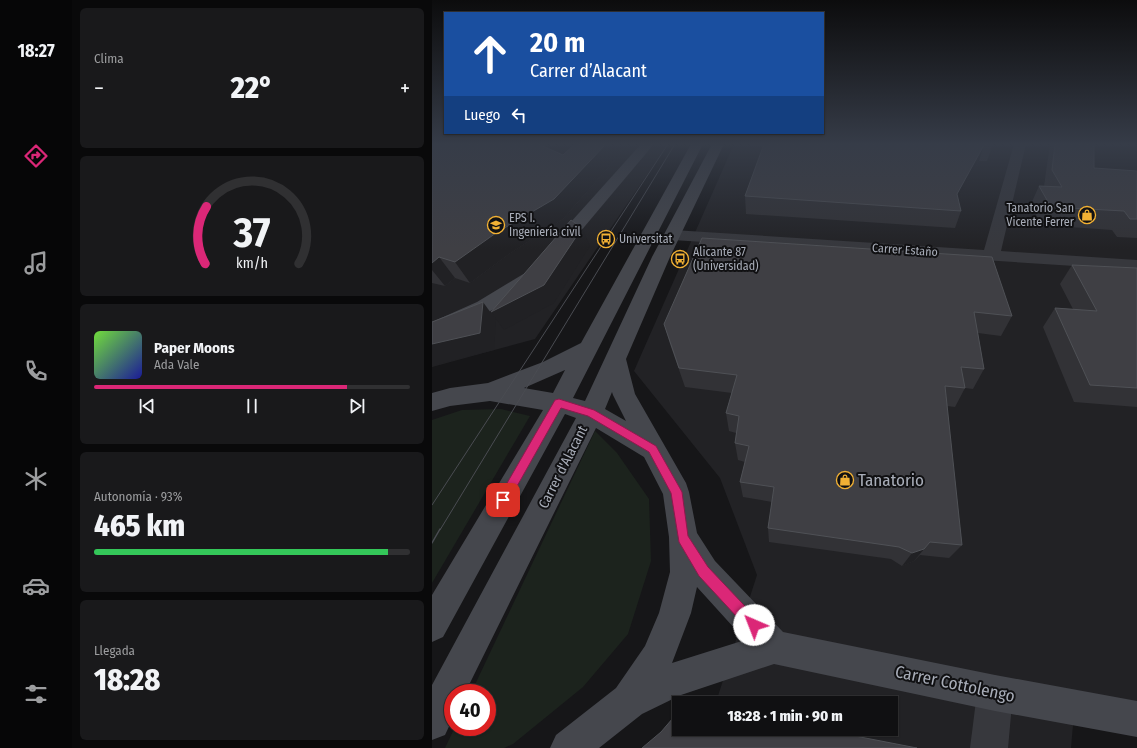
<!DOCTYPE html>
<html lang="es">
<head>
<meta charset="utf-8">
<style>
	:root { --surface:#101012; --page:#19191b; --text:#f1f3f6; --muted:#9c9d9f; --line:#303032; --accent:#db2777 }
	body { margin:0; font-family:"Fira Sans Condensed",sans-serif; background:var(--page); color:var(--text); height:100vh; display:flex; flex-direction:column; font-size:15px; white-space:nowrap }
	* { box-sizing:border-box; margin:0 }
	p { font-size:13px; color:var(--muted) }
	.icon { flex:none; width:22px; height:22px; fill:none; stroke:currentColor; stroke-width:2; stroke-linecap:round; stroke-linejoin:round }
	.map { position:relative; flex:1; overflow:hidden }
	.panel { display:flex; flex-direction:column; gap:8px; padding:8px; background:#09090a; width:360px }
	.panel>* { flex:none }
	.top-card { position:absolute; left:12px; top:12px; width:380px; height:122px; border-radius:0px; box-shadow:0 1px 3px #0004,0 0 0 1px var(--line); background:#1a4fa0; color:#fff; overflow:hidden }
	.speed { position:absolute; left:12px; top:684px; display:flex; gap:8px; font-size:20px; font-weight:700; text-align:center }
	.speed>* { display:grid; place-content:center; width:52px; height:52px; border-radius:50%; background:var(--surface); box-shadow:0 1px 3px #0004,0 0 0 1px var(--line); line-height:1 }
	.speed .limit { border:6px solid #d22; background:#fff; color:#111 }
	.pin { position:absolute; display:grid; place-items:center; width:34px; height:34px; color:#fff; margin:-17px; border-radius:8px; box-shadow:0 2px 6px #0006 }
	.me { position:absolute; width:44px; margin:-22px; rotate:316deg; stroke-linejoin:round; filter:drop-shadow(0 0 3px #0008) }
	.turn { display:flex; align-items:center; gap:14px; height:84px; padding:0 20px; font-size:18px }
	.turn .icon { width:52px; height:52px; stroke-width:2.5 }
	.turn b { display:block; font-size:28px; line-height:34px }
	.then { display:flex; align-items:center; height:38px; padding:0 20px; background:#0003; gap:8px; font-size:15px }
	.big { font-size:30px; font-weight:800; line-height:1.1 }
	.panel .tile { flex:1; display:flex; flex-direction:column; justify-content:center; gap:6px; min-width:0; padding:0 14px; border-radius:6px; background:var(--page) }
	.panel .dial { align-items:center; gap:0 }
	.dial svg { height:104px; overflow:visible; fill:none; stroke:var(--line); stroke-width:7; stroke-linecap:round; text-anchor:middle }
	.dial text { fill:var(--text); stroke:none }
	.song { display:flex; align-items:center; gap:12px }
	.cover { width:48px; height:48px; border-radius:6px; background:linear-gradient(135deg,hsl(100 70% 55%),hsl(240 70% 35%)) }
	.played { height:4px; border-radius:2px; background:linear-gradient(90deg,var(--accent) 80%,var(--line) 80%) }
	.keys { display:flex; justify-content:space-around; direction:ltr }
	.heat { display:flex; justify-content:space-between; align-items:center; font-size:22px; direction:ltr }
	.charge { height:6px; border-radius:3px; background:linear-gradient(90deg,#34c759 93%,var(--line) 0) }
	.trip { position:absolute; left:240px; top:696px; width:226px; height:40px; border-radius:0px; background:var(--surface); box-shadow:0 1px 3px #0004,0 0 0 1px var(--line); font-weight:800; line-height:40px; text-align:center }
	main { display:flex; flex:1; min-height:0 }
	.tabs { display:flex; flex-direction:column; width:72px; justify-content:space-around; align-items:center; background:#060607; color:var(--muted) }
	.tabs .icon { width:28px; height:28px }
	.tabs .current { color:var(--accent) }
	.tabs b { font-size:18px; color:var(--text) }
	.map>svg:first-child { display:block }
	.built { fill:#222225 }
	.green { fill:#1c231d }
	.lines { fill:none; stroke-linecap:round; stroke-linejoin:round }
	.street { fill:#37383d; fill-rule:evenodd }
	.secondary { fill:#45474d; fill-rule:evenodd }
	.tram-far1 { stroke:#4a4c52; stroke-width:1 }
	.tram { stroke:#4a4c52; stroke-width:1.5 }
	.wall { fill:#323236 }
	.shaded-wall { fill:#212124 }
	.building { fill:#3f3f44; stroke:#4f5156 }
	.route { fill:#db2777; stroke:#8e194d }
	.labels { text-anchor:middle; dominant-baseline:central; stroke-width:4; stroke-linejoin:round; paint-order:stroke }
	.far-poi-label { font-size:12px; fill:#a8adb8; stroke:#111113; text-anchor:start }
	.far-street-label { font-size:12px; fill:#a8adb8; stroke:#111113 }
	.street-label { font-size:14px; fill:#a8adb8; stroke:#111113 }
	.near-poi-label { font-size:17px; fill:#a8adb8; stroke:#111113; text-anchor:start }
	.near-street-label { font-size:17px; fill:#a8adb8; stroke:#111113 }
</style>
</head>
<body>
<main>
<nav class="tabs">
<b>18:27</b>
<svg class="icon current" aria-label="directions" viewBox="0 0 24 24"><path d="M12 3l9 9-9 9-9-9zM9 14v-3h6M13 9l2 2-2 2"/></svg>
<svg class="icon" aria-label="music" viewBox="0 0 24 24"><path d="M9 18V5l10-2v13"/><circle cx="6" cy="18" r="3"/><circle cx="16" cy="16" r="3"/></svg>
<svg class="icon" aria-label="phone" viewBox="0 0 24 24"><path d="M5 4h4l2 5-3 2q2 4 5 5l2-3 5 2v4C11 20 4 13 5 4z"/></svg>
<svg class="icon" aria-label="climate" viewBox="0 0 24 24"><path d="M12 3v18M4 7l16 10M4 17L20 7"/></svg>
<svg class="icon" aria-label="car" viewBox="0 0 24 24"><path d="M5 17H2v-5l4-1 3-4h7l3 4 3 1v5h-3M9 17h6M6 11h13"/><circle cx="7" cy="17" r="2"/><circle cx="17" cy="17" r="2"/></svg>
<svg class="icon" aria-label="filters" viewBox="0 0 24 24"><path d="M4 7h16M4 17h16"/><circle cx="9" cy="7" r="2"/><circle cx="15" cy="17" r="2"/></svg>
</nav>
<section class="panel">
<div class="tile"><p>Clima</p>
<div class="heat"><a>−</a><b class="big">22°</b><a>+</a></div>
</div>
<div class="tile dial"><svg viewBox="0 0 100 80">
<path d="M14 69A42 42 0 1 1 86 69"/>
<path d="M14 69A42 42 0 0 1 15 25" stroke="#db2777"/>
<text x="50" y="56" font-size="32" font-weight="700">37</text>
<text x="50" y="72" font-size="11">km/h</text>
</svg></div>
<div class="tile">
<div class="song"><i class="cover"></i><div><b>Paper Moons</b><p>Ada Vale</p></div></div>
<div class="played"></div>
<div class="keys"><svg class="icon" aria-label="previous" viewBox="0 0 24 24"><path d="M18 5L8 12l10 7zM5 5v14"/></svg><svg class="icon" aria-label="pause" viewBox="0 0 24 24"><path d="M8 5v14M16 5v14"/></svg><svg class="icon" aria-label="next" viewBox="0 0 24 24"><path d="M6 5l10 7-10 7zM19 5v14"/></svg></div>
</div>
<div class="tile"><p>Autonomía · 93%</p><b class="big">465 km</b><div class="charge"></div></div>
<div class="tile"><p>Llegada</p><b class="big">18:28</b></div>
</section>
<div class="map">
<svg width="705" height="748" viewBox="0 0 705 748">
	<rect width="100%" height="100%" fill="#161618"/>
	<!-- built -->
	<g class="built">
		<path d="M 0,144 L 236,144 L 103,339 L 0,367 Z"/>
		<path d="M 302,144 L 705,144 L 705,711 L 644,690 L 639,748 L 228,748 L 250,729 L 459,729 L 459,703 L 281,703 L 285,699 L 325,575 L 288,478 L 202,371 Z"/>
	</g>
	<!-- green -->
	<g class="green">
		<path d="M 69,409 L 98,416 L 0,583 L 0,420 L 30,410 Z"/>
		<path d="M 163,431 L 185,453 L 217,499 L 219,561 L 196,634 L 151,687 L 81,744 L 72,748 L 13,748 L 23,727 L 55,727 L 55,693 L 39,693 Z"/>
	</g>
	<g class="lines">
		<!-- street -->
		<g class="street">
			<path d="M 582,144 L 594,144 L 569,251 L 705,260 L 705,270 L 241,240 L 235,238 L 233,235 L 235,232 L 241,230 L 552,250 Z"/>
			<path d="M 563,675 L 575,681 L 581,693 L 576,748 L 538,748 L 545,693 L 551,681 Z"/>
		</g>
		<!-- secondary -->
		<g class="secondary">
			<path d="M 209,144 L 222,144 L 132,251 L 126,252 L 120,251 L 118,247 L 120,243 Z"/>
			<path d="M 259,144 L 271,144 L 141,398 L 153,401 L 220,257 L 280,144 L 292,144 L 238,257 L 194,359 L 203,394 L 254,483 L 257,492 L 265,533 L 283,561 L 351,632 L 563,675 L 705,701 L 705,737 L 563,711 L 342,664 L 249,695 L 210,714 L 167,748 L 118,748 L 124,735 L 184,688 L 213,646 L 227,613 L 238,572 L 237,537 L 231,494 L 212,457 L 164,428 L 33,693 L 21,693 L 21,718 L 13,735 L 0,740 L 0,685 L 144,418 L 133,414 L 11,637 L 0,642 L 0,595 L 111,410 L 58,401 L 18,406 L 0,411 L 0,393 L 18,388 L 56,383 L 111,362 L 149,343 ZM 133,370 L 121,393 L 92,388 ZM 180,392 L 181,395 L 194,421 L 173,409 ZM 265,587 L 313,640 L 240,663 L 259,613 Z"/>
			<path d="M 99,271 L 105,273 L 108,277 C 104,284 96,288 89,292 C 61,311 32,327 0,336 L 0,322 L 45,302 L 93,273 Z"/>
		</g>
		<!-- tram-far1 -->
		<g class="tram-far1">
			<path d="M 0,505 L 236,144"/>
			<path d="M 8,530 L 243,144"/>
		</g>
		<!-- tram -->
		<path class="tram" d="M 0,543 L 8,529"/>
	</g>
	<!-- wall -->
	<g class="wall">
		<path d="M 0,144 L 131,155 L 143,144 L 187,144 L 189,153 L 131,219 L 77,254 L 38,283 L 23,278 L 13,286 L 0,283 Z"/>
		<path d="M 319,144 L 562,144 L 555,161 L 547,161 L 526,198 L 529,211 L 523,228 L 314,214 L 313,196 L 332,147 L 320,146 Z"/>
		<path d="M 618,144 L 662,144 L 662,168 L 705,171 L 705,238 L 685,237 L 680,230 L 609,225 L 599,204 L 607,186 L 612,186 Z"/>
		<path d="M 270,238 L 580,316 L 569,336 L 546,333 L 552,369 L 541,389 L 533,388 L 523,407 L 515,406 L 530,545 L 517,558 L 488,555 L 482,561 L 470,566 L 459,559 L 337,542 L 336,528 L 340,502 L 311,497 L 308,482 L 313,462 L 306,460 L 303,443 L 304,433 L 297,431 L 294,413 L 300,393 L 253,387 L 238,344 L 232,324 Z"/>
		<path d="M 640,265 L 705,268 L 705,407 L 642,402 L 611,327 L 623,308 L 641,309 L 628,284 Z"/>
	</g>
	<!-- shaded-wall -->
	<g class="shaded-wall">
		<path d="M 174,144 L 187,144 L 189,153 L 131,219 L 77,254 L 38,283 L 23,262 Z"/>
		<path d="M 561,144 L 562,144 L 555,161 Z"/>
		<path d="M 552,145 L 547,161 L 519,211 L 525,194 Z"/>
		<path d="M 150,228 L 158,246 L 122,303 L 72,330 L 59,312 Z"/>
		<path d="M 7,257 L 23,278 L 13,286 L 0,270 L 0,263 Z"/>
		<path d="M 51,302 L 64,320 L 62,350 L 0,366 L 0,344 Z"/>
		<path d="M 498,542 L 482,561 L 470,566 L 480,553 Z"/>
	</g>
	<!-- building -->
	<g class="building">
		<path d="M 0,144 L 106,144 L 131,155 L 143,144 L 174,144 L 122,199 L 64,233 L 23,262 L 7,257 L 0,263 Z"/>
		<path d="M 332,144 L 561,144 L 552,145 L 525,194 L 529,211 L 313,196 Z"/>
		<path d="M 623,144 L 662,144 L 662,168 L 705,171 L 705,219 L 698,219 L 692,211 L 619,207 L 607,186 L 630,187 L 620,170 Z"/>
		<path d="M 139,220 L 150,228 L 112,285 L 59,312 Z"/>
		<path d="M 270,238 L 560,257 L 580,316 L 542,312 L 552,369 L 529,367 L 533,388 L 513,386 L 530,545 L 498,542 L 492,549 L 480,553 L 467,547 L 336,528 L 342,487 L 308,482 L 317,446 L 303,443 L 307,416 L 294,413 L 305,375 L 247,368 L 232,324 Z"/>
		<path d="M 640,265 L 705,268 L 705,388 L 658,385 L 623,308 L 665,311 Z"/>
		<path d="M 51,302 L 48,333 L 0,344 L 0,322 Z"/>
		<path d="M 247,711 L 247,729 L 387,729 L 485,748 L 210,748 L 229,732 Z"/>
	</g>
	<!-- sky -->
	<linearGradient id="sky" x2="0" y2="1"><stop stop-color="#0c0c0d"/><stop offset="0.58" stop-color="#363c48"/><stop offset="1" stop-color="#363c48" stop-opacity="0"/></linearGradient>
	<rect width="705" height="249" fill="url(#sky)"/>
	<!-- route -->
	<path class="route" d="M 127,399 L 162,410 L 224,446 L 250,492 L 256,536 L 276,567 L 327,621 L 329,625 L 327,630 L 322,632 L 317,630 L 267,576 L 247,542 L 239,493 L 217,452 L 156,416 L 129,408 L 75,504 L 71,506 L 67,504 L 66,500 L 67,497 L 123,400 Z"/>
	<!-- icons -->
	<defs>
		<g id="shop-ring" transform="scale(0.9)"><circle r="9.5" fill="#111113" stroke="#f2b134" stroke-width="1.5"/><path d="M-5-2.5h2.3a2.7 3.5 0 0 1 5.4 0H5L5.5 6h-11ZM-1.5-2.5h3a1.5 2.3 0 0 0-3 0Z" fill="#f2b134"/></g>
		<g id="university-ring" transform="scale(0.9)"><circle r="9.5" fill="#111113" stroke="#f2b134" stroke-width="1.5"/><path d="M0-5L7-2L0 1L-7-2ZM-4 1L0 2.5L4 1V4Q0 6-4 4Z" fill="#f2b134"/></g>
		<g id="bus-ring" transform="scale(0.9)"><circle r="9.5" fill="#111113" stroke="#f2b134" stroke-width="1.5"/><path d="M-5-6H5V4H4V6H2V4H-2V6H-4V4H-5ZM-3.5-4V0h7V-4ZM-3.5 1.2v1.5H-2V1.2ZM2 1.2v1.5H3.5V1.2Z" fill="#f2b134"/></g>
	</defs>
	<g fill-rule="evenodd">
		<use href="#shop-ring" x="655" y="215"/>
		<use href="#university-ring" x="64" y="225"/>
		<use href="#bus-ring" x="174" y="239"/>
		<use href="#bus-ring" x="248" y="259"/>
		<use href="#shop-ring" x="413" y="480"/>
	</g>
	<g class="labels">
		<!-- far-poi labels -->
		<g class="far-poi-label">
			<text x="642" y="208" text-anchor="end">Tanatorio San<tspan x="642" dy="14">Vicente Ferrer</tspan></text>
			<text x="77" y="218">EPS I.<tspan x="77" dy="14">Ingeniería civil</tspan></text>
			<text x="187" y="239">Universitat</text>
			<text x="261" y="252">Alicante 87<tspan x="261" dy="14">(Universidad)</tspan></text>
		</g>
		<!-- far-street labels -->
		<g class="far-street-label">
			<text transform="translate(473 250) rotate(4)">Carrer Estaño</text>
		</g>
		<!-- street labels -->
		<g class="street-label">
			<text transform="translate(131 467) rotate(-63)">Carrer d'Alacant</text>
		</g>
		<!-- near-poi labels -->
		<g class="near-poi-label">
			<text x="426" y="480">Tanatorio</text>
		</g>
		<!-- near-street labels -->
		<g class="near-street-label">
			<text transform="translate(523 684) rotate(12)">Carrer Cottolengo</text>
		</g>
	</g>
</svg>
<div class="speed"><div class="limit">40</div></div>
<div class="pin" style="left:71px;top:500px;background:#d93025"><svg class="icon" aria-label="arrive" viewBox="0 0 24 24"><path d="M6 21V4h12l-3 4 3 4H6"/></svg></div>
<svg class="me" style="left:322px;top:625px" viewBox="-20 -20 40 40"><circle r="19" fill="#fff"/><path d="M0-13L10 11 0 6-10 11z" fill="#db2777"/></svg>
<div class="trip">18:28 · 1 min · 90 m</div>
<div class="top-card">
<div class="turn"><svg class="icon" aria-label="ahead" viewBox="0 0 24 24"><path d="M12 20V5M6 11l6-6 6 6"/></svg><div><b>20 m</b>Carrer d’Alacant</div></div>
<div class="then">Luego<svg class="icon" aria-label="left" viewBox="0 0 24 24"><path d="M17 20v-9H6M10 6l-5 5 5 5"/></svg></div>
</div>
</div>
</main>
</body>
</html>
